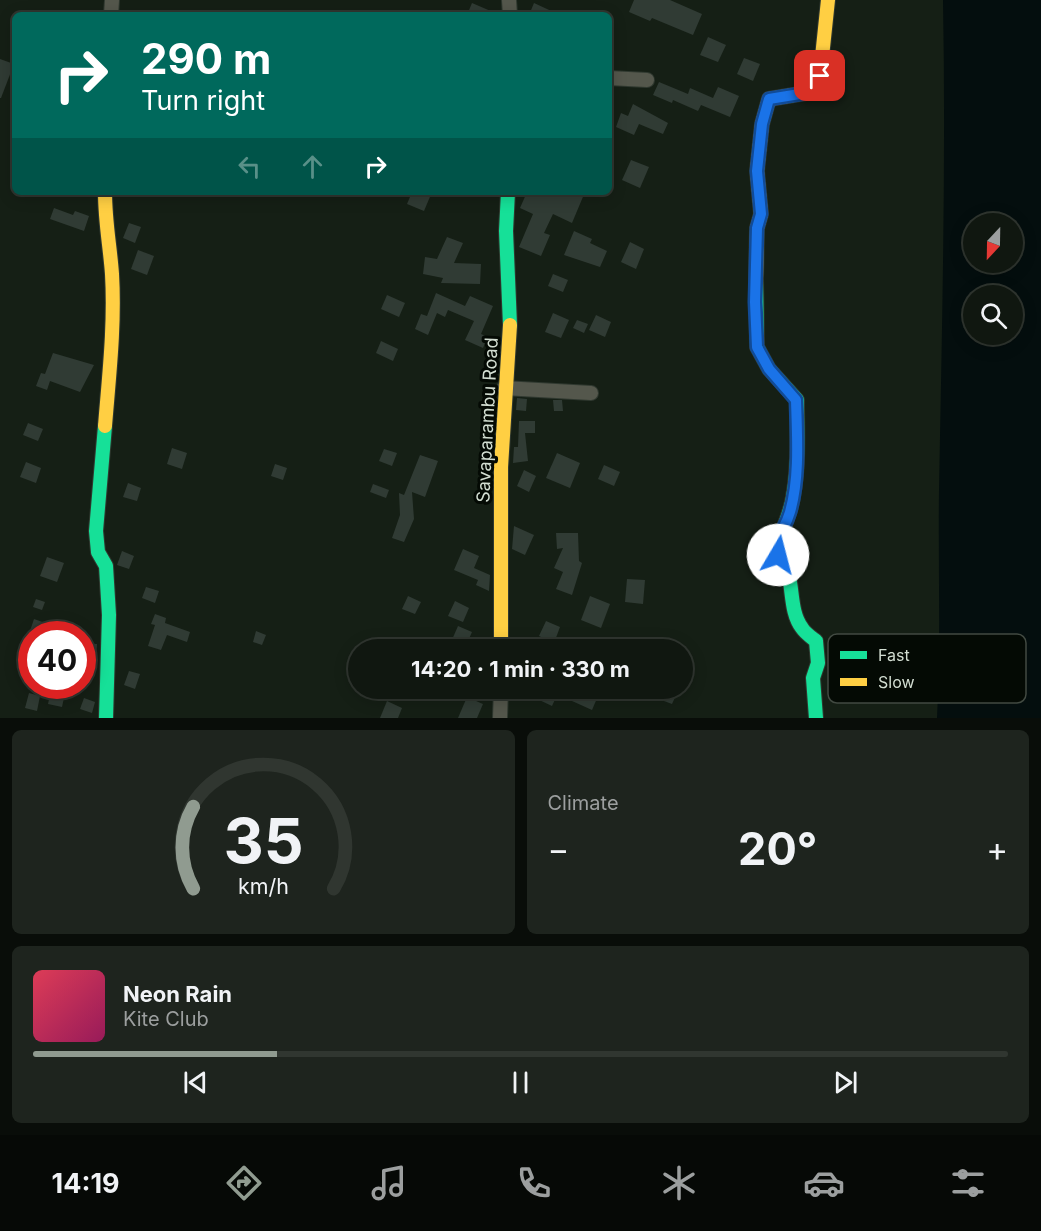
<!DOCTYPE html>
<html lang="en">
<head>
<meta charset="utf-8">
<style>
	:root { --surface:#101710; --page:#1e241e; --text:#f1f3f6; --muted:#9c9f9f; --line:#303630; --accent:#909b90 }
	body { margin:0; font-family:Inter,sans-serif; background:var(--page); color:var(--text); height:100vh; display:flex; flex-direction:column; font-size:22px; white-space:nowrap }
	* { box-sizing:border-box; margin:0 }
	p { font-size:20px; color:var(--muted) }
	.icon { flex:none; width:33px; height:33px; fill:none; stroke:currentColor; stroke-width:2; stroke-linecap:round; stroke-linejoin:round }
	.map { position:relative; height:718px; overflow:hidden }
	.sheet { display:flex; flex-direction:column; gap:12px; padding:12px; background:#090d09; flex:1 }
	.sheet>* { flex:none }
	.hud { position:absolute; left:12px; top:12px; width:600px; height:183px; border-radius:9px; box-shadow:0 3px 15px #0003,0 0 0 2px var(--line); background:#00695c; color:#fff; overflow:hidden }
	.needle { width:39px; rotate:202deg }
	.buttons { position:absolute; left:963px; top:213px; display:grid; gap:12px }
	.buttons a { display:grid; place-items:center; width:60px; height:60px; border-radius:50%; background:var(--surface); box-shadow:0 3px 15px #0003,0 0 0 2px var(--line); font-size:30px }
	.speed { position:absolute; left:18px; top:621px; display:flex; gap:12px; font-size:30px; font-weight:700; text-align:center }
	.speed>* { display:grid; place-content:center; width:78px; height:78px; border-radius:50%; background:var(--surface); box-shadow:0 3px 15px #0003,0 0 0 2px var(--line); line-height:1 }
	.speed .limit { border:9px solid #d22; background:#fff; color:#111 }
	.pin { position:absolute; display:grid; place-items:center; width:51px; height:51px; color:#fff; margin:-26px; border-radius:12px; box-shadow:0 3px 9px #0006 }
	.me { position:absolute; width:66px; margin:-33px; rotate:8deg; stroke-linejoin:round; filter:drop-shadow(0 0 4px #0008) }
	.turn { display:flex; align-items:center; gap:21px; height:126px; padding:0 30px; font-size:27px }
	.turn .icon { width:78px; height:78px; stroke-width:2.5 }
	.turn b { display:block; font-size:42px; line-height:51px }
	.lanes { display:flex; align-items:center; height:57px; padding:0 30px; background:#0003; justify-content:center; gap:30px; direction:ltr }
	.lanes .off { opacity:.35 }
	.big { font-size:45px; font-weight:700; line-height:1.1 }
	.sheet .tile { flex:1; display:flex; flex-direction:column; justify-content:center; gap:9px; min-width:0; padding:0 21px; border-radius:9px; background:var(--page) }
	.sheet .dial { align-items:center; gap:0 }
	.dial svg { height:156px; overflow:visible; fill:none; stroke:var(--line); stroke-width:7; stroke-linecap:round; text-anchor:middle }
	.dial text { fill:var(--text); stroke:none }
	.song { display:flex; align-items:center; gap:18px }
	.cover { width:72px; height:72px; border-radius:9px; background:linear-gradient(135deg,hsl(350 70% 55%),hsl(330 70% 35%)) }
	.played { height:6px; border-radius:3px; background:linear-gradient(90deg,var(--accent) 25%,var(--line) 25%) }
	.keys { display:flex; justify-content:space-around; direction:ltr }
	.heat { display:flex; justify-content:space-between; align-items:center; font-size:33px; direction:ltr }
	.sheet .tiles { flex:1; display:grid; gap:12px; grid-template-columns:1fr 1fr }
	.tile:last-child { grid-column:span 2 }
	.trip { position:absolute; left:348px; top:639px; width:345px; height:60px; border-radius:30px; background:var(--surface); box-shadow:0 3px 15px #0003,0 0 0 2px var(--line); font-weight:700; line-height:60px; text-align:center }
	.menu { display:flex; height:96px; justify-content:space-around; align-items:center; background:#060906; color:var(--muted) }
	.menu .icon { width:42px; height:42px }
	.menu .on { color:var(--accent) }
	.menu b { font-size:27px; color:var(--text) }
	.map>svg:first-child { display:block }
	.water { fill:#040e0e; fill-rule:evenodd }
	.building { fill:#303b34 }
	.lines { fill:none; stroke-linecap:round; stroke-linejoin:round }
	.street-casing { stroke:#303930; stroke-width:16 }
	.fast-casing { stroke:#303930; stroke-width:16 }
	.slow-casing { stroke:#303930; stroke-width:16 }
	.street { stroke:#54574c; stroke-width:14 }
	.fast { stroke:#16e098; stroke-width:14 }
	.slow { stroke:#ffcf43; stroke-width:14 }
	.route-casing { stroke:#114b97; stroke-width:15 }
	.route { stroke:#1a73e8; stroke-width:10 }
	.labels { text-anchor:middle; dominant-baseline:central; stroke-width:6; stroke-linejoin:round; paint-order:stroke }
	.street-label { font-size:18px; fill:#d3ded2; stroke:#040a04 }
	.key { fill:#040a04; stroke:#424a42; stroke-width:1.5 }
	.key-label { font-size:16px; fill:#d3ded2 }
</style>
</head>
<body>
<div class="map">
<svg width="1041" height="718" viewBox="0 0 1041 718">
	<rect width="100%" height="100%" fill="#151f15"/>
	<!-- water -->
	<path class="water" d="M 943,0 L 1041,0 L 1041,718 L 937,718 C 941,642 938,567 939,491 C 942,327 946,164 943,0 ZM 974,224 L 1012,224 L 1012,262 L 974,262 ZM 974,296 L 1012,296 L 1012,334 L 974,334 Z"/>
	<!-- building -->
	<g class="building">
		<path d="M 634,0 L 670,0 L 702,14 L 693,35 L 652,18 L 650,21 L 629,12 Z"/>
		<path d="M 472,3 L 500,15 L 467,15 Z"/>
		<path d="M 534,3 L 560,15 L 529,15 Z"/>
		<path d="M 708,37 L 726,45 L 718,62 L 700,55 Z"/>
		<path d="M 744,58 L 760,64 L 753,81 L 737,74 Z"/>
		<path d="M 0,59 L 14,64 L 1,98 L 0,98 Z"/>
		<path d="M 659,82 L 688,94 L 690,88 L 713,98 L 718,87 L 739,96 L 730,117 L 701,105 L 698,111 L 673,100 L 672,103 L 653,95 Z"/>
		<path d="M 633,104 L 668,123 L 663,134 L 639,124 L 634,135 L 616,127 L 621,113 L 628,116 Z"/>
		<path d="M 631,160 L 649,167 L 640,188 L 622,180 Z"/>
		<path d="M 412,192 L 432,192 L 424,211 L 407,204 Z"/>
		<path d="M 527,192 L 585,192 L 572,223 L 553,214 L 544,233 L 550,235 L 541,256 L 519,247 L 533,214 L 520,208 Z"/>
		<path d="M 54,208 L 73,215 L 75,211 L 89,216 L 84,231 L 50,219 Z"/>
		<path d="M 129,223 L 141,227 L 135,243 L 123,238 Z"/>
		<path d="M 574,231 L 592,239 L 590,243 L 607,251 L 600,267 L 564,255 Z"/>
		<path d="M 447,237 L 463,243 L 454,263 L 481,264 L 480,284 L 441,283 L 443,278 L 423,274 L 425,257 L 437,259 Z"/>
		<path d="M 630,242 L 644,249 L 636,269 L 621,262 Z"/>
		<path d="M 138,250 L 154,256 L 147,275 L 131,269 Z"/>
		<path d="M 553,274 L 568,280 L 563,292 L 548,286 Z"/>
		<path d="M 436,293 L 465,306 L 470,296 L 493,306 L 481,334 L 488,337 L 483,348 L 465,340 L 474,321 L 448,310 L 445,317 L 437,313 L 428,335 L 415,329 L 421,314 L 427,316 Z"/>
		<path d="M 387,295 L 405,303 L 399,317 L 381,309 Z"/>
		<path d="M 553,313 L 569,320 L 561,338 L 545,332 Z"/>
		<path d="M 596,315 L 611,322 L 605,337 L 589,330 Z"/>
		<path d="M 577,320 L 588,324 L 584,333 L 573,328 Z"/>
		<path d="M 381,341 L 398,349 L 393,361 L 376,353 Z"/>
		<path d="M 53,353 L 94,365 L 80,392 L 50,381 L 47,390 L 36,386 L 41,373 L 45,374 Z"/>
		<path d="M 517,398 L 527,399 L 526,411 L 516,410 Z"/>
		<path d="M 553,400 L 562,400 L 563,411 L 554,411 Z"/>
		<path d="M 519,421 L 535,421 L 535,433 L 525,433 L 528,461 L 513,463 L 514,447 L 518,447 Z"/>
		<path d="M 28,423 L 43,429 L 38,441 L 23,435 Z"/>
		<path d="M 172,448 L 187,453 L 182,469 L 167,464 Z"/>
		<path d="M 384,449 L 397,453 L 392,466 L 379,461 Z"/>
		<path d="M 557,453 L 580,463 L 570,488 L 546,478 Z"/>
		<path d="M 420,455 L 438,461 L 425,497 L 412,492 L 414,519 L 404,542 L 392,538 L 400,515 L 399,493 L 404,495 Z"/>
		<path d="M 26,462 L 41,468 L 36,483 L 20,477 Z"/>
		<path d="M 275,464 L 287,468 L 283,480 L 271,476 Z"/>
		<path d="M 604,465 L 620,472 L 614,486 L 598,479 Z"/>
		<path d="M 524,470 L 536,476 L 529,492 L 517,486 Z"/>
		<path d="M 128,483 L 141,488 L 137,501 L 123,497 Z"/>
		<path d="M 373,484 L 389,490 L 386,498 L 370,492 Z"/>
		<path d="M 514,526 L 534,535 L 525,555 L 512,549 Z"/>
		<path d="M 556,533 L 578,533 L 579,561 L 582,563 L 572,595 L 556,589 L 563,572 L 554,568 L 563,548 L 557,549 Z"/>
		<path d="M 463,549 L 479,556 L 474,568 L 490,575 L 489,591 L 476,585 L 478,580 L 454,570 Z"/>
		<path d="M 122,551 L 134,556 L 129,569 L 117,565 Z"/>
		<path d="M 47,557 L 64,563 L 57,582 L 40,576 Z"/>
		<path d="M 627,579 L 645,580 L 643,604 L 625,602 Z"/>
		<path d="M 146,587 L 159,591 L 155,603 L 142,598 Z"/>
		<path d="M 408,596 L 421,602 L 415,614 L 402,609 Z"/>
		<path d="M 590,596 L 610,604 L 601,628 L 581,620 Z"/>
		<path d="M 36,599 L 45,602 L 42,610 L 33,607 Z"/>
		<path d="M 455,601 L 469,608 L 463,622 L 448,616 Z"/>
		<path d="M 155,614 L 166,618 L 165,623 L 190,632 L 187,642 L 167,635 L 161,650 L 148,646 L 155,625 L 151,624 Z"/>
		<path d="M 34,619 L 74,633 L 74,634 L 29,634 Z"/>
		<path d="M 546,621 L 560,627 L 554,643 L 539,636 Z"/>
		<path d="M 458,626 L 472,632 L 465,648 L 451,642 Z"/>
		<path d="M 256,631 L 266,635 L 262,645 L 253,642 Z"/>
		<path d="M 578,637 L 592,643 L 589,650 L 572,650 Z"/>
		<path d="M 90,644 L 97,644 L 96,658 L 91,658 Z"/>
		<path d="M 82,666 L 93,667 L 92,680 L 82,680 Z"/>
		<path d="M 129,671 L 140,674 L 135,689 L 124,685 Z"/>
		<path d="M 539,688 L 559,691 L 552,706 L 535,698 Z"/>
		<path d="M 578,688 L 598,696 L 592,710 L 572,701 Z"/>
		<path d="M 660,688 L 678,691 L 672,704 L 656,698 Z"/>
		<path d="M 51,690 L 65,693 L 62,707 L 48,704 Z"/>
		<path d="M 29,693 L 40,696 L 37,711 L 25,708 Z"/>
		<path d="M 467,697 L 483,704 L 477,718 L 458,718 Z"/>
		<path d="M 84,698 L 95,702 L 92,713 L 80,709 Z"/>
		<path d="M 387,701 L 402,708 L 398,718 L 380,718 Z"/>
	</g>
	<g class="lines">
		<!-- street casing -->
		<g class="street-casing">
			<g id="street">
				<path d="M 509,0 L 510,15"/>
				<path d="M 111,15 L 112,0"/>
				<path d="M 609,78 L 647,80"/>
				<path d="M 504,388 L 591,393"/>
				<path d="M 500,718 L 501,688"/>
			</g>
		</g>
		<!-- fast casing -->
		<g class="fast-casing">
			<g id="fast">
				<path d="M 508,192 L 506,231 L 510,325"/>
				<path d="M 756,278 L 757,347 L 769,369 L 797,400 C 797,432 799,465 793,497 C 790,518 778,534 778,555 C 797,572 786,607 802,628 C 805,633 811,637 816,641 L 818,663 L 813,678 L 816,718"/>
				<path d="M 105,426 L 96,531 L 98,552 L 106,566 L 109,615 L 106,718"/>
			</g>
		</g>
		<!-- slow casing -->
		<g class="slow-casing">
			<g id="slow">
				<path d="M 105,192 C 105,222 110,246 112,274 C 115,325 109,376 105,426"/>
				<path d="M 756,278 L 757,228 L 761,214 L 757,171 L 762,124 L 769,99 L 812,92 L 820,76 L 828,0"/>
				<path d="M 501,650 L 501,467 L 510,325"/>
			</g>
		</g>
		<!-- street -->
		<use href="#street" class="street"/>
		<!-- fast -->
		<use href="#fast" class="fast"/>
		<!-- slow -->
		<use href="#slow" class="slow"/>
	</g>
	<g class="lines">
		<!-- route casing -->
		<g class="route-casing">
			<path id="route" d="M 778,555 C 777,528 784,533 790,512 C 800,477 797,436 796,400 L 769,369 L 757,347 L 755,302 L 757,228 L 761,214 L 757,171 L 762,124 L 769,99 L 812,92 L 820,76"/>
		</g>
		<!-- route -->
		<use href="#route" class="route"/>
	</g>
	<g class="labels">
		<!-- street labels -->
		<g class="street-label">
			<text transform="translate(487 420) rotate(-87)">Savaparambu Road</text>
		</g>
	</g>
	<!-- legend -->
	<rect x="828" y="634" width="198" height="69" rx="9" class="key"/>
	<rect x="840" y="651" width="27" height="8" fill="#16e098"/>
	<rect x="840" y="678" width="27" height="8" fill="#ffcf43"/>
	<g class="key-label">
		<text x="878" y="661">Fast</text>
		<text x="878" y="688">Slow</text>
	</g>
</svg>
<div class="buttons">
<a><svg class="needle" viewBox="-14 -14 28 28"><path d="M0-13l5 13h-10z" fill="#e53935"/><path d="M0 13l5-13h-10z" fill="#9c9f9f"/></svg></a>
<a><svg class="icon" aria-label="search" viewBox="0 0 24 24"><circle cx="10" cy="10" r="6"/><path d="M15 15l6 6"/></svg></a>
</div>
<div class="speed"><div class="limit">40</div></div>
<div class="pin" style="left:820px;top:76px;background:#d93025"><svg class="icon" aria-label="arrive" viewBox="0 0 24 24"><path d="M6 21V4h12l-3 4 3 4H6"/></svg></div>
<svg class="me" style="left:778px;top:555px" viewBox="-20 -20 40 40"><circle r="19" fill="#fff"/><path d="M0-13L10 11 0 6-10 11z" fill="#1a73e8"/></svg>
<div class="trip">14:20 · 1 min · 330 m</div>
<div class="hud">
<div class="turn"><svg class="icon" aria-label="right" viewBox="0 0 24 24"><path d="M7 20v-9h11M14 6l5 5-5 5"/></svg><div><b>290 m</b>Turn right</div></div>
<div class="lanes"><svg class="icon off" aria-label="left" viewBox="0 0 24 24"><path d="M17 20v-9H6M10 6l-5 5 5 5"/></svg><svg class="icon off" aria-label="ahead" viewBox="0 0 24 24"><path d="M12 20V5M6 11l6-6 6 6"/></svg><svg class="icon" aria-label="right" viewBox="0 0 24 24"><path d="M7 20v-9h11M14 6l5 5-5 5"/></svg></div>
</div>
</div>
<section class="sheet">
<div class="tiles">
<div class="tile dial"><svg viewBox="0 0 100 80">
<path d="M14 69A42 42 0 1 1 86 69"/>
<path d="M14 69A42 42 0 0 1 14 27" stroke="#909b90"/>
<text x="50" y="56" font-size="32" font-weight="700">35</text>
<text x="50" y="72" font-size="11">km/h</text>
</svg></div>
<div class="tile"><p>Climate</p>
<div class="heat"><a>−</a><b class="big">20°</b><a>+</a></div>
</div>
<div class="tile">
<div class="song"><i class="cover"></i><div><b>Neon Rain</b><p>Kite Club</p></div></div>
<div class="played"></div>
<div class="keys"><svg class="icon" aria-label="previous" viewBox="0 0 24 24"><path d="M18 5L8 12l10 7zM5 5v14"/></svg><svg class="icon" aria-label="pause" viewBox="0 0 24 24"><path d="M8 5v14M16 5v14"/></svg><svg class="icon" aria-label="next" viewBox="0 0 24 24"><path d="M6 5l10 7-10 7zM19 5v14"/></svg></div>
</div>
</div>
</section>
<nav class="menu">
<b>14:19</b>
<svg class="icon on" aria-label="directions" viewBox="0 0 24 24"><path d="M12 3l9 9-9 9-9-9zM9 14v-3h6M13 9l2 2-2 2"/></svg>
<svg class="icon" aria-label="music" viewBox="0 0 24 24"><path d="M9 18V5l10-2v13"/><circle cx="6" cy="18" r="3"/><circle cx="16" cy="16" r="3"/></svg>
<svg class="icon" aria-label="phone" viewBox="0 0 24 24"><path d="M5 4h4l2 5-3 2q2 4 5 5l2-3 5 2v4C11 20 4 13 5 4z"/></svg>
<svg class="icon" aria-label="climate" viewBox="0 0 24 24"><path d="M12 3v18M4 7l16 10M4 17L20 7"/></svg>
<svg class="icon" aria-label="car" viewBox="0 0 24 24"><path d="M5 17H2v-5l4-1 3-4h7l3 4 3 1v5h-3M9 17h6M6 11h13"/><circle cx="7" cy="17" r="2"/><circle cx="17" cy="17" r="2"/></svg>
<svg class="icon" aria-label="filters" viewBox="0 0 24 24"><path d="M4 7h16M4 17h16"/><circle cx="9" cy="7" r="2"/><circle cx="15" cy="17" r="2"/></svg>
</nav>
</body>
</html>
